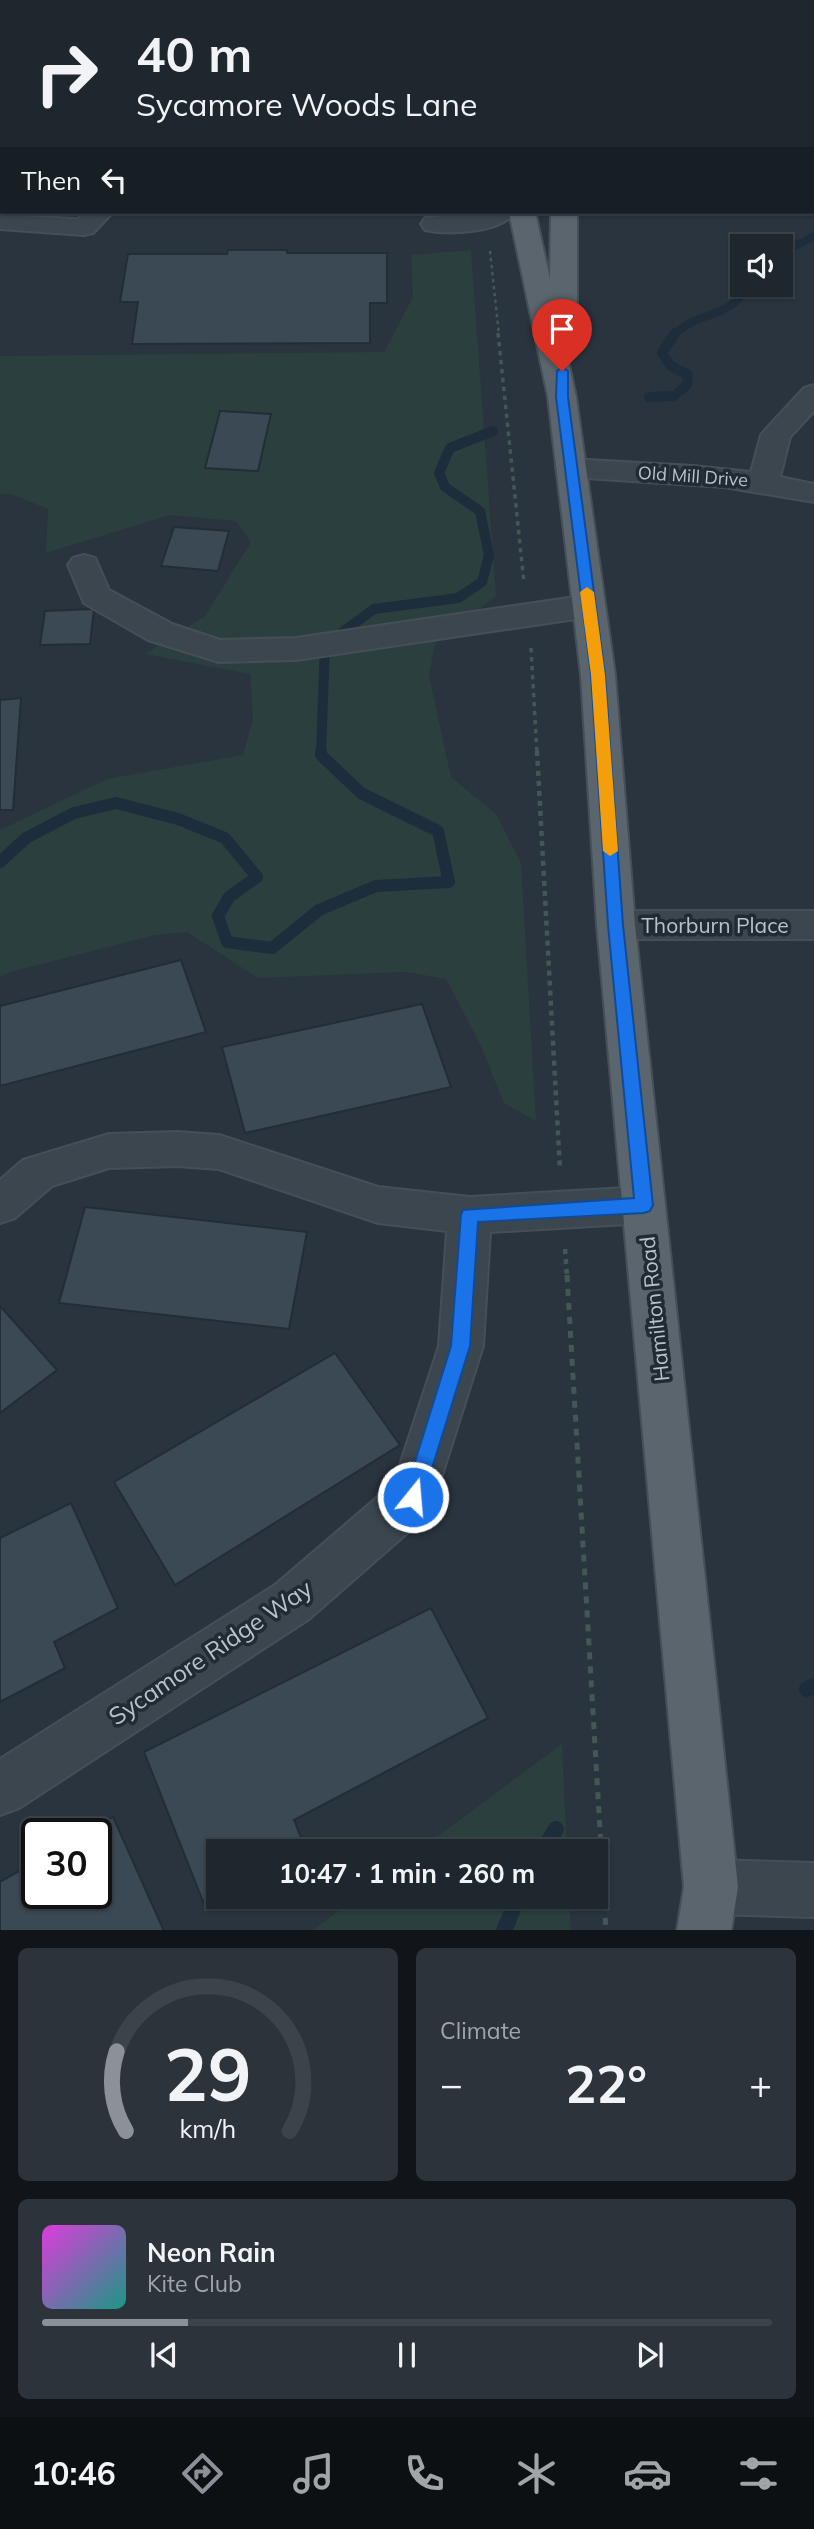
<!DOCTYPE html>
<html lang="en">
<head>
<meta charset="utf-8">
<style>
	:root { --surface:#1f272e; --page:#2c333a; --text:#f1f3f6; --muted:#a1a5aa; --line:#3c444a; --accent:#8c9099 }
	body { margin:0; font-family:Mulish,sans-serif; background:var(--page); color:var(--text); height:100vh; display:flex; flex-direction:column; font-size:26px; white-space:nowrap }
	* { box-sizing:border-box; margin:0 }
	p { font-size:23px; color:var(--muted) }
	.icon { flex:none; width:38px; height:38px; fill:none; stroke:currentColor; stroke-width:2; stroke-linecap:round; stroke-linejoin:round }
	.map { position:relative; height:1930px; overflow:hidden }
	.panel { display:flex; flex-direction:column; gap:18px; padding:18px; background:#111519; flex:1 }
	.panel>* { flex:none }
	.banner { position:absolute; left:0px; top:0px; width:816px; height:214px; box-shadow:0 2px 5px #0004,0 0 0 2px var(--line); background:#1f272e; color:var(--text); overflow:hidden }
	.tools { position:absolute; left:730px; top:234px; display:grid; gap:14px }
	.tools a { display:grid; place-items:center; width:63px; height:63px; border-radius:0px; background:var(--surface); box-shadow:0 2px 5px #0004,0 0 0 2px var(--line); font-size:35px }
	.speed { position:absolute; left:21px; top:1818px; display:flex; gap:14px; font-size:35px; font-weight:700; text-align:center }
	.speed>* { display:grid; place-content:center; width:91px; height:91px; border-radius:50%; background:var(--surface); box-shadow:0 2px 5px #0004,0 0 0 2px var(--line); line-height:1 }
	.speed .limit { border:4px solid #111; border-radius:10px; background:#fff; color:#111 }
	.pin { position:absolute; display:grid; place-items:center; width:60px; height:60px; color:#fff; margin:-72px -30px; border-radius:50% 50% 50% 0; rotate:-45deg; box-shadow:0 0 7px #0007 }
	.pin .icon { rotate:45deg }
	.me { position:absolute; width:77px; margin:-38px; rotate:17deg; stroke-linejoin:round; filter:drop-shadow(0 0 5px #0008) }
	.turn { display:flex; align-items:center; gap:24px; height:147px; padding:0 21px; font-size:32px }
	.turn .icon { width:91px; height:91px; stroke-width:2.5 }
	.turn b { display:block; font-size:49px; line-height:60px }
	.then { display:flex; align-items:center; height:66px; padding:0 21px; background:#0003; gap:14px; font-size:26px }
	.big { font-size:52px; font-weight:700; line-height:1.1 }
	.panel .card { flex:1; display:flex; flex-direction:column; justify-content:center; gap:10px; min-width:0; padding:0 24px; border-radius:10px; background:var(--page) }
	.panel .dial { align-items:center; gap:0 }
	.dial svg { height:182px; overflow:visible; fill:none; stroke:var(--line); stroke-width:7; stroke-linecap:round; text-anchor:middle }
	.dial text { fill:var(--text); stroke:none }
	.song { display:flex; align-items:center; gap:21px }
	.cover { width:84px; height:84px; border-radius:10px; background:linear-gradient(135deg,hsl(300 70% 55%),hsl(170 70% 35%)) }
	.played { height:7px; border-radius:4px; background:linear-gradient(90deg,var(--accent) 20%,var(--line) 20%) }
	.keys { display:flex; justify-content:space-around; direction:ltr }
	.heat { display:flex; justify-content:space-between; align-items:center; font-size:38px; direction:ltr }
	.panel .tiles { flex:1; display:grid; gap:18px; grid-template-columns:1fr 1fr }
	.card:last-child { grid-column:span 2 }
	.trip { position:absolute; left:206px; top:1839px; width:402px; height:70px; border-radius:0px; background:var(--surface); box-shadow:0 2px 5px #0004,0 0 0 2px var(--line); font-weight:700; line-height:70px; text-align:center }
	.menu { display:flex; height:112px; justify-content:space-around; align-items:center; background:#0c1012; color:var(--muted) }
	.menu .icon { width:49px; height:49px }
	.menu .current { color:var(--accent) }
	.menu b { font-size:32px; color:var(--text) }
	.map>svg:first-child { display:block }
	.green { fill:#2b3f3f }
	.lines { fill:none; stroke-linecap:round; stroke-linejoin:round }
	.stream-far3 { stroke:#1d2d3b; stroke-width:8 }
	.stream-far2 { stroke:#1d2d3b; stroke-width:10 }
	.stream-far1 { stroke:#1d2d3b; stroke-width:12 }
	.stream { stroke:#1d2d3b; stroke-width:16 }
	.building { fill:#3b4954; stroke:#232d35; stroke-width:2 }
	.minor-casing { stroke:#464f57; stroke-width:4 }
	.major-casing { stroke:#464f57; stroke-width:4 }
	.highway-casing { stroke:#475159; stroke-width:4 }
	.path-far3 { stroke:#445756; stroke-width:2.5; stroke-dasharray:3.5 3.5; stroke-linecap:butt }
	.path-far2 { stroke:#445756; stroke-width:3.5; stroke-dasharray:4.5 4.5; stroke-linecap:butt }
	.path-far1 { stroke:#445756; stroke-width:4.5; stroke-dasharray:5 5; stroke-linecap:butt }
	.path { stroke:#445756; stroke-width:5; stroke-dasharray:7 7; stroke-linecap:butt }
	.minor { fill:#3c464e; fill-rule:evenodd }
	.major { fill:#5b656e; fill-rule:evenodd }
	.highway { fill:#73665a; fill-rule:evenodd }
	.route { fill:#1a73e8; stroke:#114b97; stroke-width:2 }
	.slow { fill:#f59e0b }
	.labels { text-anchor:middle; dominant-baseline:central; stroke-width:7; stroke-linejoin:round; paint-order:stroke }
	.far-street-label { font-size:18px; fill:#b9c1c9; stroke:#212b33 }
	.street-label { font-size:21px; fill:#b9c1c9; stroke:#212b33 }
	.near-street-label { font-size:24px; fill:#b9c1c9; stroke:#212b33 }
</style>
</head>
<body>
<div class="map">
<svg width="814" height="1931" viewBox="0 0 814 1931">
	<rect width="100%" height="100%" fill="#29343e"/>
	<!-- green -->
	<g class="green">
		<path d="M 471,250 L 496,596 L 435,643 L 429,676 L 451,777 L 496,814 L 521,863 L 536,1121 L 504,1103 L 479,1042 L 446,979 L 406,972 L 258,978 L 187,932 L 155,935 L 10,972 L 0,977 L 0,830 L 107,779 L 243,755 L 253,719 L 250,674 L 145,654 L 205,616 L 251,542 L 236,521 L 170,515 L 46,553 L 48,509 L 11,494 L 0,494 L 0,356 L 384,352 L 413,297 L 411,255 Z"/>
		<path d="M 562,1744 L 567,1851 L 418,1851 Z"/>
		<path d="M 358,1897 L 569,1897 L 571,1930 L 313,1930 Z"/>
	</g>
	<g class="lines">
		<!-- stream-far3 -->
		<g class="stream-far3">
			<path d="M 780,254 L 814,236"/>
			<path d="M 674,335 C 700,309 725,322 750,285"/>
		</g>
		<!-- stream-far2 -->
		<g class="stream-far2">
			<path d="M 649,397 L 674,396 L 687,385 L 688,375 L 671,366 L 662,353 L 675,333"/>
			<path d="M 321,753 L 325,645 L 374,609 L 458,598 L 482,582 L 489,555 L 480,511 L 445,487 L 439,473 L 450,448 L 493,431"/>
		</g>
		<!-- stream-far1 -->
		<path class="stream-far1" d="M 0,862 L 26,838 L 74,813 L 116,803 L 178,819 L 225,838 L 257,877 L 229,897 L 218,916 L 227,942 L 272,948 L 319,910 L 376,886 L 449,882 L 438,831 L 361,793 L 321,755 L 321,751"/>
		<!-- stream -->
		<g class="stream">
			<path d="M 807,1689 L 814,1686"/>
			<path d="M 542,1852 L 556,1829"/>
			<path d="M 504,1931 L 518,1897"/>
		</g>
	</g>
	<!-- building -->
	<g class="building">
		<path d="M 228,250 L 287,250 L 287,253 L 387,253 L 387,303 L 370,303 L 370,343 L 132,344 L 138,302 L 120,302 L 128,254 L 227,254 Z"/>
		<path d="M 220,411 L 271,414 L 258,471 L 205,468 Z"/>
		<path d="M 174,527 L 229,531 L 218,571 L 161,566 Z"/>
		<path d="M 94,609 L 90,644 L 40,645 L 45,611 Z"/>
		<path d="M 21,698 L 13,810 L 0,810 L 0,700 Z"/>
		<path d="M 181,960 L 206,1032 L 0,1086 L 0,1006 Z"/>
		<path d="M 422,1004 L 451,1087 L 245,1133 L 222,1047 Z"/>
		<path d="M 85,1207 L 307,1232 L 289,1329 L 59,1303 Z"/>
		<path d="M 0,1306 L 57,1370 L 0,1413 Z"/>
		<path d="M 335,1353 L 400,1445 L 175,1585 L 114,1482 Z"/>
		<path d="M 71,1503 L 118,1608 L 54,1642 L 65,1668 L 0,1702 L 0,1538 Z"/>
		<path d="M 431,1608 L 488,1718 L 294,1820 L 307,1852 L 219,1852 L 219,1897 L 229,1897 L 206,1909 L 144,1752 Z"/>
		<path d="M 113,1817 L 164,1931 L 0,1931 L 0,1882 L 37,1861 L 37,1894 L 96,1894 L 96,1834 L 84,1834 Z"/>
	</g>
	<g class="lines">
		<!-- minor casing -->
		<g class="minor-casing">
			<g id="minor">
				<path d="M 43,0 L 92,0 L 93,2 L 44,2 Z"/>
				<rect x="0" y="163" width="2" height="16"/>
				<path d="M 0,209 L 15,216 L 78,219 L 85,212 L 113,212 L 93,233 L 84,235 L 0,229 Z"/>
				<path d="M 484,212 L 515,212 C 501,233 448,235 425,230 L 421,224 L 425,218 Z"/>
				<path d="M 814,385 L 814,411 L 790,437 L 780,477 L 814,484 L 814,502 L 724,487 L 571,477 L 560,474 L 556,468 L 560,462 L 571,459 L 693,466 L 751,472 L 761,435 L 766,429 L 804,388 Z"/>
				<path d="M 84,555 L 95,558 L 109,590 L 172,624 L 220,640 L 296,638 L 589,595 L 600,598 L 605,606 L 600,614 L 589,617 L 296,660 L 219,662 L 148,640 L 84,603 L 68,565 L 73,558 Z"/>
				<path d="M 616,911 L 814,911 L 814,939 L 616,939 L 603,935 L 597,925 L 603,915 Z"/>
				<path d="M 177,1132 L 219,1135 L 378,1187 L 470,1197 L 644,1187 L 659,1192 L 665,1205 L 659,1218 L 644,1223 L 490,1232 L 483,1346 L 430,1513 L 309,1619 L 19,1808 L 0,1815 L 0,1759 L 275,1585 L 394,1483 L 439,1346 L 447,1231 L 378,1223 L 219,1169 L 177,1166 L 109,1168 L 52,1186 L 15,1218 L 0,1223 L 0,1180 L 23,1160 L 109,1134 Z"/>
				<path d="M 711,1860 L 814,1863 L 814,1917 L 711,1914 L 692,1906 L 684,1887 L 692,1868 Z"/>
			</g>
		</g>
		<!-- major casing -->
		<g class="major-casing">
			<g id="major">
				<rect x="486" y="0" width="22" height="2"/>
				<rect x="532" y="0" width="22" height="2"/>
				<path d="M 509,212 L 535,212 L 550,279 L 551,212 L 577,212 L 577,325 L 573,331 L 562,333 L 576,397 L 615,675 L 635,925 L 738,1887 L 731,1931 L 677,1931 L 684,1887 L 597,925 L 581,675 L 548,397 Z"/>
			</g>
		</g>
		<!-- highway casing -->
		<g class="highway-casing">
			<g id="highway">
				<path d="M 279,0 L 302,0 L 278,2 Z"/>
				<path d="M 2,197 L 2,212 L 8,212 L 0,214 Z"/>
			</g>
		</g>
		<!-- path-far3 -->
		<g class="path-far3">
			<path d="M 249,2 L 251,0"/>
			<path d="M 490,251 L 499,335"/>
		</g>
		<!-- path-far2 -->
		<g class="path-far2">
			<path d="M 498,333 L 524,583"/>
			<path d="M 531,648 L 537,753"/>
		</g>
		<!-- path-far1 -->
		<g class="path-far1">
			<path d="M 537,751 L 560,1170"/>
			<path d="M 565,1249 L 567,1276"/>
		</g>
		<!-- path -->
		<path class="path" d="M 567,1275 L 606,1931"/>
		<!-- minor -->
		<use href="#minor" class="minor"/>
		<!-- major -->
		<use href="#major" class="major"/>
		<!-- highway -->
		<use href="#highway" class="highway"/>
	</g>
	<!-- route -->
	<path class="route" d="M 562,367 L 568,371 L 568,397 L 605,675 L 623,925 L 653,1205 L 650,1211 L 644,1213 L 478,1222 L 470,1346 L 423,1497 L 420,1503 L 413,1506 L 406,1503 L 404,1497 L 451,1346 L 461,1215 L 463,1210 L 634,1198 L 608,925 L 591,675 L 556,397 L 557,371 Z"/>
	<!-- slow -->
	<path class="slow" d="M 587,587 L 594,592 L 605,675 L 618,851 L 610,856 L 603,851 L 591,675 L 580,592 Z"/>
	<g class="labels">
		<!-- far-street labels -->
		<g class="far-street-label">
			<text transform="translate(693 476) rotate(4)">Old Mill Drive</text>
		</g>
		<!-- street labels -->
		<g class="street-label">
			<text x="715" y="925">Thorburn Place</text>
			<text transform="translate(654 1309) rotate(-96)">Hamilton Road</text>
		</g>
		<!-- near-street labels -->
		<g class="near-street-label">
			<text transform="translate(210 1652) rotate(-34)">Sycamore Ridge Way</text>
		</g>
	</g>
</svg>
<div class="tools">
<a><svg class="icon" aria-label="sound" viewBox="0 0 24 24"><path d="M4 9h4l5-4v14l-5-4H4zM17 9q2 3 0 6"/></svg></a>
</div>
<div class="speed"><div class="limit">30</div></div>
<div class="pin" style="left:562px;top:371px;background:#d93025"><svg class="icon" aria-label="arrive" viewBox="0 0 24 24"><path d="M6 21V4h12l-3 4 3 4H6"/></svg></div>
<svg class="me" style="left:413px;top:1497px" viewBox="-20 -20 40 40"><circle r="17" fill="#1a73e8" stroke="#fff" stroke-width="3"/><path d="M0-11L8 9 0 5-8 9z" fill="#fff"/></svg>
<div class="trip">10:47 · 1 min · 260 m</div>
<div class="banner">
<div class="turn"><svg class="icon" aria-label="right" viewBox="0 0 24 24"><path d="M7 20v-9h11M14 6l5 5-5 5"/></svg><div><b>40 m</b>Sycamore Woods Lane</div></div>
<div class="then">Then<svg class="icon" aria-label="left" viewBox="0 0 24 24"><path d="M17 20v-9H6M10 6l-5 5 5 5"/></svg></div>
</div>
</div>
<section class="panel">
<div class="tiles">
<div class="card dial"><svg viewBox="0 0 100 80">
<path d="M14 69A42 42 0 1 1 86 69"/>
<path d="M14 69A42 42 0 0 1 10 34" stroke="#8c9099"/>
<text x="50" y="56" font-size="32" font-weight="700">29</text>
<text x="50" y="72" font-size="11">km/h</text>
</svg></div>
<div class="card"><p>Climate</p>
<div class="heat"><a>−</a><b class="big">22°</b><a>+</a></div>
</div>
<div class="card">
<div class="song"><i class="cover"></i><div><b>Neon Rain</b><p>Kite Club</p></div></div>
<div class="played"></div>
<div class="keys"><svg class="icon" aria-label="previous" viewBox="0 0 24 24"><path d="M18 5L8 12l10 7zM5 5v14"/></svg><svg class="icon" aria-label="pause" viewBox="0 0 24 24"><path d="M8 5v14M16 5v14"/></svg><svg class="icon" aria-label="next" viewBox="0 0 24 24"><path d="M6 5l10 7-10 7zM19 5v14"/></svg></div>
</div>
</div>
</section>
<nav class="menu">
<b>10:46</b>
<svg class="icon current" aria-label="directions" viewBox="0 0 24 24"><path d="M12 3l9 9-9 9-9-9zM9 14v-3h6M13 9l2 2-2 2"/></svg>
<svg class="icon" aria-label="music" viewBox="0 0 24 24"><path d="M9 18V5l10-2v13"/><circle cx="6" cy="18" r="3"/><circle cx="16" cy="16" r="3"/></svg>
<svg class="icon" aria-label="phone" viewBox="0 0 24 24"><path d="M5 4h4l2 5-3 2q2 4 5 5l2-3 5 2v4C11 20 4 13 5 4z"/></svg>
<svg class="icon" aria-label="climate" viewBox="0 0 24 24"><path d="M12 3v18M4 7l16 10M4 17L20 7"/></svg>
<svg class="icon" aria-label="car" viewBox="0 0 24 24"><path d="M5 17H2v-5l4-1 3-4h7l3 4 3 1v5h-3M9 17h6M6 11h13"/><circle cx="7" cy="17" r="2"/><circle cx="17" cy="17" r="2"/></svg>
<svg class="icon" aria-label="filters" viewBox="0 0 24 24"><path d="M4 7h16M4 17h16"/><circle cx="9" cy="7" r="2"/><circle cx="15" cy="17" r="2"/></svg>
</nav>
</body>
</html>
